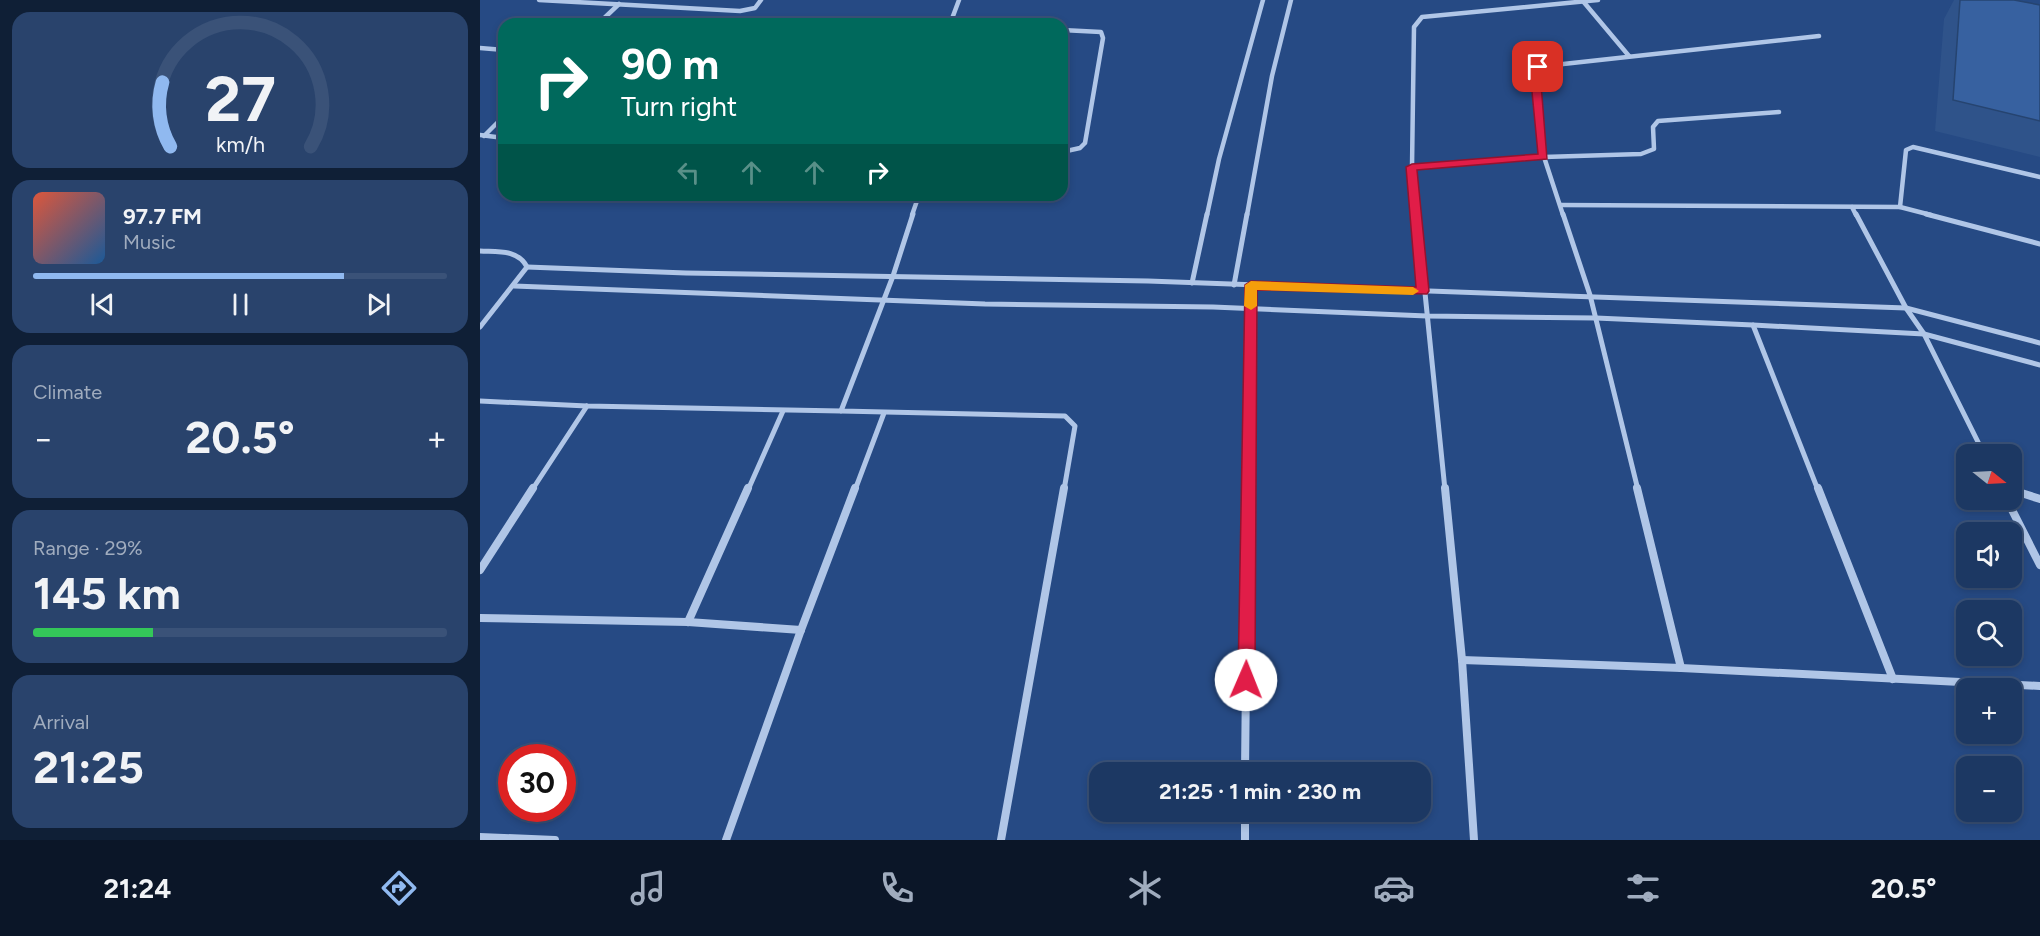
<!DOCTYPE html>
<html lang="en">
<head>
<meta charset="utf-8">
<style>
	:root { --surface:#1c3863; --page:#29436c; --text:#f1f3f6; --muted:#a0acbe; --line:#3a5278; --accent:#90b9f0 }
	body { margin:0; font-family:Figtree,sans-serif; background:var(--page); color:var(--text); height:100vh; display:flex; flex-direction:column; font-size:22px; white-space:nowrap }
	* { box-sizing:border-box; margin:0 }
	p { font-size:20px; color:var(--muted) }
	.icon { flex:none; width:33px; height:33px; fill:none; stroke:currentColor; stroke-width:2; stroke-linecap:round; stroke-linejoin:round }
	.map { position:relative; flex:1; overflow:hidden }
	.sheet { display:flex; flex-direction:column; gap:12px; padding:12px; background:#0f1f36; width:480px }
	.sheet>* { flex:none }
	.guide { position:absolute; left:18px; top:18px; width:570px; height:183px; border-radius:18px; box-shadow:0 3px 9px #0003,0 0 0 2px var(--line); background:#00695c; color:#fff; overflow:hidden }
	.needle { width:39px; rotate:108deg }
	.tools { position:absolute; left:1476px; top:444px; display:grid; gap:12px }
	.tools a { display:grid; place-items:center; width:66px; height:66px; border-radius:12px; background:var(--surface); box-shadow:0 3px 9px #0003,0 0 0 2px var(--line); font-size:30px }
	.speed { position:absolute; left:18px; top:744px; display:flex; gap:12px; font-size:30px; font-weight:700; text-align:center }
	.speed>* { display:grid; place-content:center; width:78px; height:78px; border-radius:50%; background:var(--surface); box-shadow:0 3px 9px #0003,0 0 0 2px var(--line); line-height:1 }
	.speed .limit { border:9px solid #d22; background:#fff; color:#111 }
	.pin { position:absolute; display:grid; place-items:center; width:51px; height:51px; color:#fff; margin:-26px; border-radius:12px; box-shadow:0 3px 9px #0006 }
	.me { position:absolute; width:66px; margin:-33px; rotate:1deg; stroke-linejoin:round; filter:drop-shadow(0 0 4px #0008) }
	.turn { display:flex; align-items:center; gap:21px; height:126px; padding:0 24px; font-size:27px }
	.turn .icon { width:78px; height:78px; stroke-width:2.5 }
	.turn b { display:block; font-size:42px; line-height:51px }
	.lanes { display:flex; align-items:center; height:57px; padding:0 24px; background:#0003; justify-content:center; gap:30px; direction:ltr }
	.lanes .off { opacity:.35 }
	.big { font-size:45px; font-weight:700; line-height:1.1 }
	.sheet .tile { flex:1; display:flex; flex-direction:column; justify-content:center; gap:9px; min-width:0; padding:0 21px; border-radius:18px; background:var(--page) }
	.sheet .dial { align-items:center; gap:0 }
	.dial svg { height:156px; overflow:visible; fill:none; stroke:var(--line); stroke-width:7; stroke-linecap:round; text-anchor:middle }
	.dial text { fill:var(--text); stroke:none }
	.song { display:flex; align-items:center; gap:18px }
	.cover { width:72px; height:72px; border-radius:9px; background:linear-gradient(135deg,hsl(10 70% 55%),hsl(210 70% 35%)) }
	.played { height:6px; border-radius:3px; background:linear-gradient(90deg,var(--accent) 75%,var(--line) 75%) }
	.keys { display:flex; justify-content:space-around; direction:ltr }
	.heat { display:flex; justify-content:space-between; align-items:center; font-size:33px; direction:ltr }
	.charge { height:9px; border-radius:4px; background:linear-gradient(90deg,#34c759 29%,var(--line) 0) }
	.trip { position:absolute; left:609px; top:762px; width:342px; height:60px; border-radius:18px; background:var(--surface); box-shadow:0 3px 9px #0003,0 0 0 2px var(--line); font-weight:700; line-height:60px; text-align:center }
	.tabs { display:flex; height:96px; justify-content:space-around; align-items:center; background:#0b1628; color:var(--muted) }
	.tabs .icon { width:42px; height:42px }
	.tabs .active { color:var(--accent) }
	.tabs b { font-size:27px; color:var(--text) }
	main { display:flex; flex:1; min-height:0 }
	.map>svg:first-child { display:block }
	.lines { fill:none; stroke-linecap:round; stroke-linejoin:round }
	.street-far2 { stroke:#b0c6e7; stroke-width:4.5 }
	.street-far1 { stroke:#b0c6e7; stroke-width:5 }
	.street { stroke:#b0c6e7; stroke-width:8 }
	.wall { fill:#2f538a }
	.building { fill:#3761a0; stroke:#264470; stroke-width:1.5 }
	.route { fill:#e11d48; stroke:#92132f; stroke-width:1.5 }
	.slow { fill:#f59e0b }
</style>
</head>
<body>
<main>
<section class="sheet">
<div class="tile dial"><svg viewBox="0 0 100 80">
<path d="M14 69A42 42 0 1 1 86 69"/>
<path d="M14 69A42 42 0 0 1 10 36" stroke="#90b9f0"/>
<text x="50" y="56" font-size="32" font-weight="700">27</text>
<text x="50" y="72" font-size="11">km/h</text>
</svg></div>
<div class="tile">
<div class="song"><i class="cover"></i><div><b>97.7 FM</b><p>Music</p></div></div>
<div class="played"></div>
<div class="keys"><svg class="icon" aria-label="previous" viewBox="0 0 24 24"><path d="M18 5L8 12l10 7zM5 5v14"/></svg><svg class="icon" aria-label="pause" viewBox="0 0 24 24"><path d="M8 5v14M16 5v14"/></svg><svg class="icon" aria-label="next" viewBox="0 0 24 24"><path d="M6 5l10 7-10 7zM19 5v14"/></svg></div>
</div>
<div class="tile"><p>Climate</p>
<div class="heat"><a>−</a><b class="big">20.5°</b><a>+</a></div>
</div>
<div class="tile"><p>Range · 29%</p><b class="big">145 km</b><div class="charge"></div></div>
<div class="tile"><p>Arrival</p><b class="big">21:25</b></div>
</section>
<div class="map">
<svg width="1560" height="840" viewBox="0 0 1560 840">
	<rect width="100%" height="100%" fill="#264a84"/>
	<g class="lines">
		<!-- street-far2 -->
		<g class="street-far2">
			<path d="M 59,0 L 260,11 L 275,8 L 281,0"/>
			<path d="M 1102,0 L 1149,56"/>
			<path d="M 118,24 L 139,4"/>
			<path d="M 470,24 L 479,0"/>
			<path d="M 582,30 L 621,32 L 623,38 L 605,143 L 600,148 L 582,152"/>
			<path d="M 0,48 L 24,50"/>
			<path d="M 0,135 L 24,138"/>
			<path d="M 4,136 L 24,116"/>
			<path d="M 932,167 L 1064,157 L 1161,154 L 1174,149 L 1173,127 L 1178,121 L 1299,112"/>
			<path d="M 1081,205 L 1420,207 L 1451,215"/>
			<path d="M 1372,207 L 1376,215"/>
			<path d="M 1420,207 L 1426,150 L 1433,147 L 1560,177"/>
			<path d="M 432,215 L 439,195"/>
			<path d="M 727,215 L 739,159 L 783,0"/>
			<path d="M 767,215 L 792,76 L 811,0"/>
			<path d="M 937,215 L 932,167 L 934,27 L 942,17 L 1118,0"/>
			<path d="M 1083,215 L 1064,157 L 1055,71 L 1065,66 L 1339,36"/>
		</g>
		<!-- street-far1 -->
		<g class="street-far1">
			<path d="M 433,214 L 413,276 L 361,411 L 585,416 L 595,426 L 584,490"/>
			<path d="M 937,214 L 965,490"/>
			<path d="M 1083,214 L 1110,295 L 1158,490"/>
			<path d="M 1376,214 L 1426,308 L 1444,334 L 1504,454"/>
			<path d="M 1446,214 L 1560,244"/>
			<path d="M 0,251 C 17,252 38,249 47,267"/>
			<path d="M 47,267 L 206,273 L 668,281 L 1426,308 L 1560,343"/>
			<path d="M 712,283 L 727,214"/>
			<path d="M 754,285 L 767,214"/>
			<path d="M 34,286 L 505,304 L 733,307 L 947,316 L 1116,318 L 1273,325 L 1444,334 L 1560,365"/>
			<path d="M 1273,325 L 1338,490"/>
			<path d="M 0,327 L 47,267"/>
			<path d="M 0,401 L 107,406 L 361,411"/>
			<path d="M 52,490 L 107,406"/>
			<path d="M 268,490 L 303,411"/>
			<path d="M 375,490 L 404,413"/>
			<path d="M 768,490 L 771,285"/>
		</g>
		<!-- street -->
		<g class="street">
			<path d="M 965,488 L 982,660 L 994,840"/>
			<path d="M 1157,488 L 1201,668"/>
			<path d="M 1338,488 L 1413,679"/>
			<path d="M 1532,490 L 1560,499"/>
			<path d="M 1527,500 L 1560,565"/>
			<path d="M 0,570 L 53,488"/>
			<path d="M 0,618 L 208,622 L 321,630"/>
			<path d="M 208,622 L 268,488"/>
			<path d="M 982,660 L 1201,668 L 1560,686"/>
			<path d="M 765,772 L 768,488"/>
			<path d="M 765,812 L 765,840"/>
			<path d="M 0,837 L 75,840"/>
			<path d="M 246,840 L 321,630 L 375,488"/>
			<path d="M 521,840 L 584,488"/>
		</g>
	</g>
	<!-- wall -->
	<path class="wall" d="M 1474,0 L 1534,0 L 1560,5 L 1560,157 L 1455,131 L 1464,19 Z"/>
	<!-- building -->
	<path class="building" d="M 1480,0 L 1534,0 L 1560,5 L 1560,121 L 1473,100 Z"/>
	<!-- route -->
	<path class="route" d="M 1058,64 L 1063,67 L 1060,71 L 1067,159 L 937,170 L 949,291 L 947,294 L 777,290 L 775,680 L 772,685 L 766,687 L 760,685 L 758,680 L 765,285 L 771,281 L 936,287 L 926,167 L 932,164 L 1058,154 L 1050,71 Z"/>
	<!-- slow -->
	<path class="slow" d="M 771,281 L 933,287 L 939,291 L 933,295 L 777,290 L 777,306 L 771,310 L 764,306 L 765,285 Z"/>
</svg>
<div class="tools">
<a><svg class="needle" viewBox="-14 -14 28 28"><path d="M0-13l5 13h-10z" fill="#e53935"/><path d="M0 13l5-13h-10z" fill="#a0acbe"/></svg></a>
<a><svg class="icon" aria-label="sound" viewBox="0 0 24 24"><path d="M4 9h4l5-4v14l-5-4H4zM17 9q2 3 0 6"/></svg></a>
<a><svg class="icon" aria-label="search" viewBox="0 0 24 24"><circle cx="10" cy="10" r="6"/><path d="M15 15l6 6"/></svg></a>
<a>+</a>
<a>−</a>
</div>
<div class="speed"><div class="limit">30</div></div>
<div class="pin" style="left:1058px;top:67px;background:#d93025"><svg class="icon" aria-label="arrive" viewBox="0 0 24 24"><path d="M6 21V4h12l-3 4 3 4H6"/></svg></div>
<svg class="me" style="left:766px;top:680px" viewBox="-20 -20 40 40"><circle r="19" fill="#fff"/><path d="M0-13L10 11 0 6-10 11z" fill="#e11d48"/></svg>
<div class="trip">21:25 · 1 min · 230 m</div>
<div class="guide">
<div class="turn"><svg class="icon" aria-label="right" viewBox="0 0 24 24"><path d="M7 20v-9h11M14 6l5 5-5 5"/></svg><div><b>90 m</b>Turn right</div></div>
<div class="lanes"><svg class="icon off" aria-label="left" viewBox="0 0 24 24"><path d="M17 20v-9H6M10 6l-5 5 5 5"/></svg><svg class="icon off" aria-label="ahead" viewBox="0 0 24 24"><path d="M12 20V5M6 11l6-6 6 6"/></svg><svg class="icon off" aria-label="ahead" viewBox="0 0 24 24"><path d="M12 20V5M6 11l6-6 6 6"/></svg><svg class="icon" aria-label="right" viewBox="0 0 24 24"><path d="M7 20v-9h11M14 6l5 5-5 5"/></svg></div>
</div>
</div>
</main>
<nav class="tabs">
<b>21:24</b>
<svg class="icon active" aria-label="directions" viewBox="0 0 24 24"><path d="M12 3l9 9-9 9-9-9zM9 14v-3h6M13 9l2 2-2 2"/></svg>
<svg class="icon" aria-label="music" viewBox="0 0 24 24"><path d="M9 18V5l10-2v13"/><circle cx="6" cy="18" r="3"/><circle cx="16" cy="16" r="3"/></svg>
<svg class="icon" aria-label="phone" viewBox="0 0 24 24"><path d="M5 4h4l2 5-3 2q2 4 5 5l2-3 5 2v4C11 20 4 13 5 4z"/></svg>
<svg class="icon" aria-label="climate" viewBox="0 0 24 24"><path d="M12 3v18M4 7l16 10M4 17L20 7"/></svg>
<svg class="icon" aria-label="car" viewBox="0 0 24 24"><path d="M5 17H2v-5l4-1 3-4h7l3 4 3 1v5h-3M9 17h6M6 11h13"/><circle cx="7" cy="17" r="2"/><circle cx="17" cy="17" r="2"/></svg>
<svg class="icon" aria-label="filters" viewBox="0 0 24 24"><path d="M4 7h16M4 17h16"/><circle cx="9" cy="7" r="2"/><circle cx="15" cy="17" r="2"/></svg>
<b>20.5°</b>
</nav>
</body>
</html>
